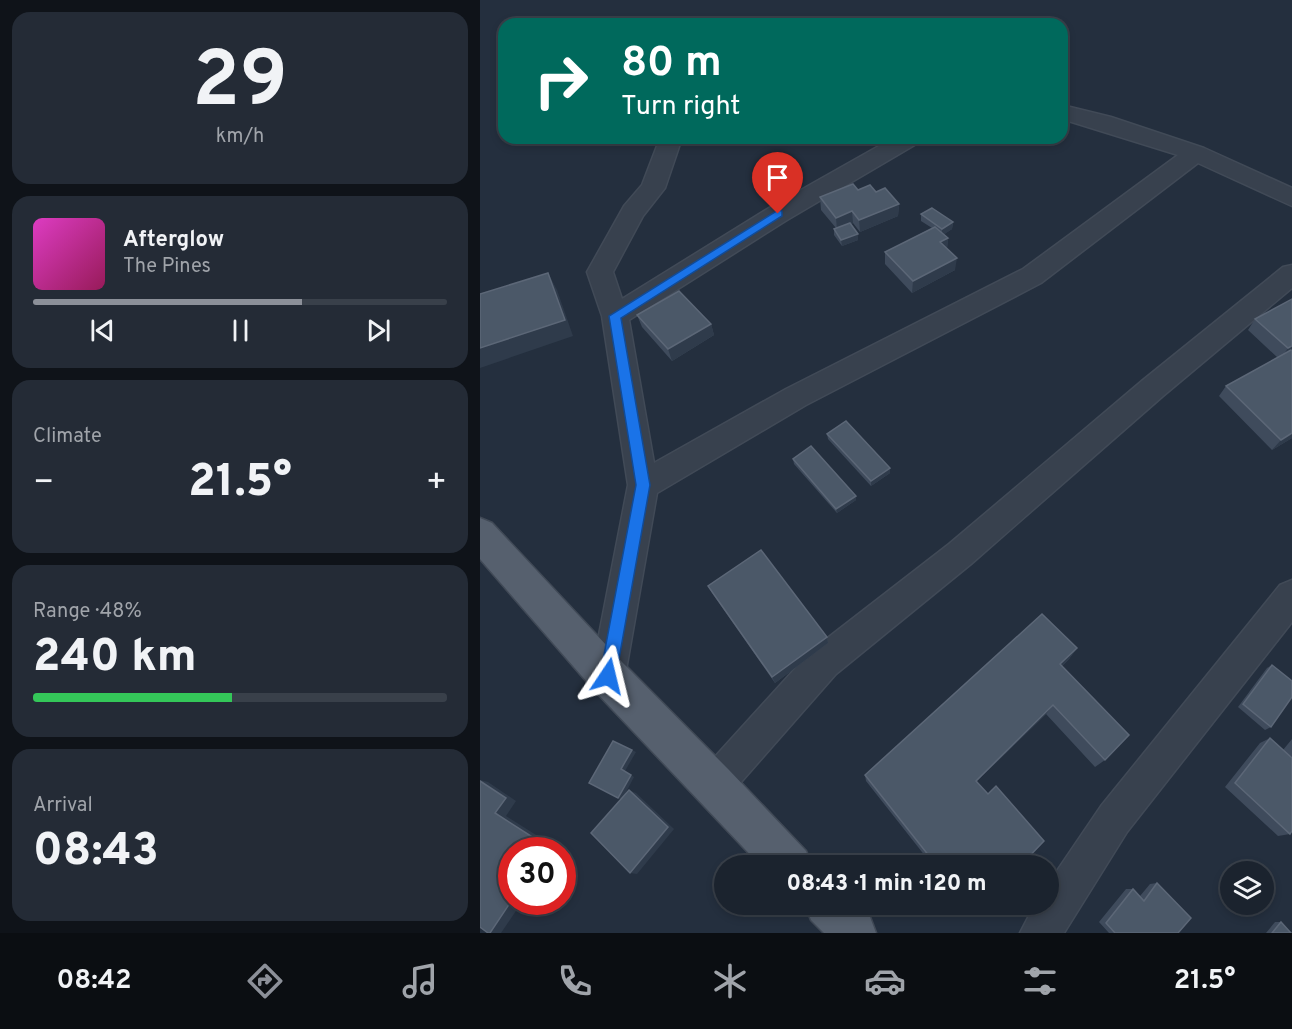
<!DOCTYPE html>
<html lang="en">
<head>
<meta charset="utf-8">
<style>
	:root { --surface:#1b232e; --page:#242b36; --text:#f1f3f6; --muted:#a0a4aa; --line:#39404a; --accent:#8c9099 }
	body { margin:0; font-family:Overpass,sans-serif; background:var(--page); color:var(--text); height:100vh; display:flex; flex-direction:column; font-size:22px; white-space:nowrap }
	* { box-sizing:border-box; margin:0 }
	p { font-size:20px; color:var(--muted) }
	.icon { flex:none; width:33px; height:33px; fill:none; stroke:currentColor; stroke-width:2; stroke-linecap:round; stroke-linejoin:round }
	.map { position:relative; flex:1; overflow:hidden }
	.details { display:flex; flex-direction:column; gap:12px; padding:12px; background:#0f1319; width:480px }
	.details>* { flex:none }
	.banner { position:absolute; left:18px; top:18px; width:570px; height:126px; border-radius:18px; box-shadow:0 3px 9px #0003,0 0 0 2px var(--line); background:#00695c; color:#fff; overflow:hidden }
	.controls { position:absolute; left:740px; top:861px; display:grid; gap:12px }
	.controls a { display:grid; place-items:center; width:54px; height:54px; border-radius:50%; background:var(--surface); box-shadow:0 3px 9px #0003,0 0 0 2px var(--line); font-size:30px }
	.speed { position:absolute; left:18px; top:837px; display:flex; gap:12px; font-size:30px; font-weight:700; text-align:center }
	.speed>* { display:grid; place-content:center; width:78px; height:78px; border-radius:50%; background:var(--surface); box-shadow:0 3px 9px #0003,0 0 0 2px var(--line); line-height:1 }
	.speed .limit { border:9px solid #d22; background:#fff; color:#111 }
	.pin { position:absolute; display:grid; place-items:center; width:51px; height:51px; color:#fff; margin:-62px -26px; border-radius:50% 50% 50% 0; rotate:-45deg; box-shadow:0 0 6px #0007 }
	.pin .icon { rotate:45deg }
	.me { position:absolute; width:66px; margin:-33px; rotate:10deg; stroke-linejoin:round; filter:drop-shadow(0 0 4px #0008) }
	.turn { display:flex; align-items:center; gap:21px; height:126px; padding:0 24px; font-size:27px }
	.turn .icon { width:78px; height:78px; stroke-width:2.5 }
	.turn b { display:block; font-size:42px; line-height:51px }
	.big { font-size:45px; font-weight:800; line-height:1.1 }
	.details .card { flex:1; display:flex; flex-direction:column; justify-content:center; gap:9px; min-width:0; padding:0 21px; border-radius:18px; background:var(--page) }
	.details .dial { align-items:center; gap:0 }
	.dial b { font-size:78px; line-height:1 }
	.song { display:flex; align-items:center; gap:18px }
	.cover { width:72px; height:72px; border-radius:9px; background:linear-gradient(135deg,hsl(310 70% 55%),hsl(330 70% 35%)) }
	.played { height:6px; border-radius:3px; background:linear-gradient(90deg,var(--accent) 65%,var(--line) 65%) }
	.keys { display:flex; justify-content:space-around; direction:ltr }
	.heat { display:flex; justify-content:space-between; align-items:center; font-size:33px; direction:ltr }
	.charge { height:9px; border-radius:4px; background:linear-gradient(90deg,#34c759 48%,var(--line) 0) }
	.trip { position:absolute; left:234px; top:855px; width:345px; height:60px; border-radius:30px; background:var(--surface); box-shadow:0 3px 9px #0003,0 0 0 2px var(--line); font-weight:800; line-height:60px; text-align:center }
	.menu { display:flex; height:96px; justify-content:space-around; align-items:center; background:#0b0e12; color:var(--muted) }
	.menu .icon { width:42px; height:42px }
	.menu .on { color:var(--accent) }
	.menu b { font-size:27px; color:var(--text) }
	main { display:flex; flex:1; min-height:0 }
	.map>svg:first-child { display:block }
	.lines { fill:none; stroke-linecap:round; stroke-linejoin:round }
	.street-casing { stroke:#414a57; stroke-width:3 }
	.primary-casing { stroke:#414a57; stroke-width:3 }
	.street { fill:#38414e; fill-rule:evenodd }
	.primary { fill:#56606e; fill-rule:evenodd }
	.wall { fill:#3f4b5c }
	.shaded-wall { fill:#2f3b4b }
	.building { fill:#4b5868; stroke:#5c6777; stroke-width:1.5 }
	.route { fill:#1a73e8; stroke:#114b97; stroke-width:1.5 }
</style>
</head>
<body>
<main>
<section class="details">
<div class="card dial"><b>29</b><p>km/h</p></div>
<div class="card">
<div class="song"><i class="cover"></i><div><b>Afterglow</b><p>The Pines</p></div></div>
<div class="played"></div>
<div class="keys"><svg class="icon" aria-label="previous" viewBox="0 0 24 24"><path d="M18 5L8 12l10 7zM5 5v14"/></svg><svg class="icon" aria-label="pause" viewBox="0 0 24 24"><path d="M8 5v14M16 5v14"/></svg><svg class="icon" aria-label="next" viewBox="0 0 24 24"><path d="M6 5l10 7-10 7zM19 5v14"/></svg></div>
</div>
<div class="card"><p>Climate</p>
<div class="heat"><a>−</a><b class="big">21.5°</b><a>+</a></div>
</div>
<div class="card"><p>Range · 48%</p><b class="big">240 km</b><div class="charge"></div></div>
<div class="card"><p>Arrival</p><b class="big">08:43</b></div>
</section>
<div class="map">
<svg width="812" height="933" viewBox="0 0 812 933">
	<rect width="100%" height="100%" fill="#242f3e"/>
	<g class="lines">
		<!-- street casing -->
		<g class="street-casing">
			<g id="street">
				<path d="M 582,105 L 631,117 L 724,148 L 812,188 L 812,206 L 718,163 L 561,283 L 326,405 L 177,493 L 145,676 L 140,688 L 128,693 L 116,688 L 111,676 L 148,485 L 122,316 L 107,272 L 144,206 L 162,185 L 180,138 L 202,138 L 185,188 L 163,216 L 133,272 L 142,299 L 289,208 L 413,138 L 441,138 L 438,143 L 307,220 L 149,320 L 174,463 L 306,389 L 543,269 L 698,155 L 582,119 Z"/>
				<path d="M 812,265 L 812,288 L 683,396 L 491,564 L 356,674 L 248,797 L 235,803 L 222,797 L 216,784 L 222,771 L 332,650 L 469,544 L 663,380 L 803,267 Z"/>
				<path d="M 812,580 L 812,622 L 647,832 L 584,933 L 540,933 L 555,904 L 568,904 L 568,884 L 621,806 L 800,585 Z"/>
			</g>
		</g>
		<!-- primary casing -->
		<g class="primary-casing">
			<g id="primary">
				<path d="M 0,518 L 12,523 L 142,662 L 249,770 L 326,851 L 332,866 L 281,866 L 114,690 L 0,559 Z"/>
				<path d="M 325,904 L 378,904 L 390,917 L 396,933 L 344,933 L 331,920 Z"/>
			</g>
		</g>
		<!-- street -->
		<use href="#street" class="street"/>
		<!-- primary -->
		<use href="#primary" class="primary"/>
	</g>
	<!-- wall -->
	<g class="wall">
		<path d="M 378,190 L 396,192 L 419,204 L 418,216 L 380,232 L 373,223 L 371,224 L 378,234 L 378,240 L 362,246 L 354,235 L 354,229 L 356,228 L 341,210 L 340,197 Z"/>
		<path d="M 441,214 L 473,222 L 472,229 L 464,234 L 468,238 L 467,248 L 475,270 L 432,293 L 405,264 L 405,252 L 452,228 L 441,221 Z"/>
		<path d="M 812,299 L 812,438 L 792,450 L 739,396 L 746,386 L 798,358 L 768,330 L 775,319 Z"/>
		<path d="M 157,315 L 231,324 L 234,335 L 192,361 L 162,327 Z"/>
		<path d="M 347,434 L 410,473 L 391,486 L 348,439 Z"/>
		<path d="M 313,459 L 376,500 L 357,513 L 314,464 Z"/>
		<path d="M 228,586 L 347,637 L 348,643 L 295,683 L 232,593 Z"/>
		<path d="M 597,648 L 589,659 L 582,666 L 625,760 L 615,767 L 566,714 L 497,781 L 540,866 L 453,866 L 386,781 L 385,775 Z"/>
		<path d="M 792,665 L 791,727 L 785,730 L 758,707 L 787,668 Z"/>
		<path d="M 790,738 L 803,750 L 812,739 L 812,831 L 810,834 L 798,836 L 745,787 L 780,743 Z"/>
		<path d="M 677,883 L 698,933 L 629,933 L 619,922 L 646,889 L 653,889 L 660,896 L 670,884 Z"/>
		<path d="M 484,904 L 503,904 L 495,913 L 490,912 Z"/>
		<path d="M 795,922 L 801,922 L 811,933 L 786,933 Z"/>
	</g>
	<!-- shaded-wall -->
	<g class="shaded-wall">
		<path d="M 419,204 L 418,216 L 380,232 L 379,220 Z"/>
		<path d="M 372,211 L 373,223 L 357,230 L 356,218 Z"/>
		<path d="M 473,222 L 472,229 L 462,236 L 462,229 Z"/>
		<path d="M 378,234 L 378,240 L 362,246 L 361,240 Z"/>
		<path d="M 468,238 L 467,250 L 460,242 Z"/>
		<path d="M 477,258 L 475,270 L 432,293 L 433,281 Z"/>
		<path d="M 68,273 L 77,290 L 93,336 L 0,368 L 0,348 Z"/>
		<path d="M 231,324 L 234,335 L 192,361 L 188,349 Z"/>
		<path d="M 812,346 L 812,353 L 800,360 L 808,348 Z"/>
		<path d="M 812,433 L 812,438 L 792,450 L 801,440 Z"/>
		<path d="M 410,468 L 410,473 L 391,486 L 391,481 Z"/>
		<path d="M 376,496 L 376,500 L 357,513 L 356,509 Z"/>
		<path d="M 347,637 L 348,643 L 295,683 L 292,677 Z"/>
		<path d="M 597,648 L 589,659 L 573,675 L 580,664 Z"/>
		<path d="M 573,705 L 566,714 L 492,786 L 496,781 Z"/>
		<path d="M 152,750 L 156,752 L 145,771 L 141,769 Z"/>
		<path d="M 151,775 L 154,777 L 142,800 L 138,798 Z"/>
		<path d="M 0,780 L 8,782 L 36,801 L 26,816 L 64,840 L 57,850 L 46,850 L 15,813 Z"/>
		<path d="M 149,790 L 156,793 L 194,829 L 157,874 L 150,873 Z"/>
		<path d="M 32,900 L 32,902 L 42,902 L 21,933 L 10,933 Z"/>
	</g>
	<!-- building -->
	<g class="building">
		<path d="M 373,184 L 378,190 L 390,185 L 396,192 L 405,188 L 419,204 L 379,220 L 372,211 L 356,218 L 340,197 Z"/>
		<path d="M 452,208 L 473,222 L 462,229 L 441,214 Z"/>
		<path d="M 370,223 L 378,234 L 361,240 L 354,229 Z"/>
		<path d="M 455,227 L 468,238 L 460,242 L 477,258 L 433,281 L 405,252 Z"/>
		<path d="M 68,273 L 85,320 L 0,348 L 0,294 Z"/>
		<path d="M 199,291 L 231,324 L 188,349 L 157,315 Z"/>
		<path d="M 812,299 L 812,346 L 808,348 L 775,319 Z"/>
		<path d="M 811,350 L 812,351 L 812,433 L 801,440 L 746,386 Z"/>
		<path d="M 366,421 L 410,468 L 391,481 L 347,434 Z"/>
		<path d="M 331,446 L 376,496 L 356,509 L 313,459 Z"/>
		<path d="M 281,550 L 347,637 L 292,677 L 228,586 Z"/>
		<path d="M 562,614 L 597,648 L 580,664 L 649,735 L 625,760 L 573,705 L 496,781 L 508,794 L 516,786 L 564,841 L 540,866 L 457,866 L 385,775 Z"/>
		<path d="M 792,665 L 812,681 L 812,697 L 791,727 L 763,704 Z"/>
		<path d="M 790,738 L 812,758 L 812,831 L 810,834 L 755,783 Z"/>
		<path d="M 133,741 L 152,750 L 141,769 L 151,775 L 138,798 L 109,783 Z"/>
		<path d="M 0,781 L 26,798 L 15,813 L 54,838 L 46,850 L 32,850 L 32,900 L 10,933 L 8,933 L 0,927 Z"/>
		<path d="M 149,790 L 188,827 L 150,873 L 111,833 Z"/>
		<path d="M 677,883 L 711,918 L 698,933 L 635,933 L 626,923 L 653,889 L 664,901 Z"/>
		<path d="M 488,904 L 503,904 L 495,913 Z"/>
		<path d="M 801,922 L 811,933 L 792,933 Z"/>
	</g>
	<!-- route -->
	<path class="route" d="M 298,210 L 302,211 L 302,216 L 141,318 L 170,485 L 136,676 L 133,681 L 128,684 L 122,681 L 120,676 L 156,485 L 129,316 Z"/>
</svg>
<div class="controls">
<a><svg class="icon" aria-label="layers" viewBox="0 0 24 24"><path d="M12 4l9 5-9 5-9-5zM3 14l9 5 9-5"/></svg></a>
</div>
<div class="speed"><div class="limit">30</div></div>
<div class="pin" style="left:298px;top:214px;background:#d93025"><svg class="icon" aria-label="arrive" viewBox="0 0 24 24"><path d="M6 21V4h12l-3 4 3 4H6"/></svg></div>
<svg class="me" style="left:128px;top:676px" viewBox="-20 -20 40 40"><path d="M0-17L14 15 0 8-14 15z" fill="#1a73e8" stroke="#fff" stroke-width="4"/></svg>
<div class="trip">08:43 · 1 min · 120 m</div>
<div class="banner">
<div class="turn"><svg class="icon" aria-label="right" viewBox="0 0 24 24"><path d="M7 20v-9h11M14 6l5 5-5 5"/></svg><div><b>80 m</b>Turn right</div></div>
</div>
</div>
</main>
<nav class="menu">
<b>08:42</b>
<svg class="icon on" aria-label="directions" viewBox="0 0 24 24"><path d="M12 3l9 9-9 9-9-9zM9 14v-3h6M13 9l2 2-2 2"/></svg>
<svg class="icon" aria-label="music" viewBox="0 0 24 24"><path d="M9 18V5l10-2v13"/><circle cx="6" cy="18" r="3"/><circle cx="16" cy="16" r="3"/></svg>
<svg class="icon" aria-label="phone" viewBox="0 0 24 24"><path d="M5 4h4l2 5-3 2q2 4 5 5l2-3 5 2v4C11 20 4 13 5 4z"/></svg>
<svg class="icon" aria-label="climate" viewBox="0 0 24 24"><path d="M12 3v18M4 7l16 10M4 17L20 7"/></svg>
<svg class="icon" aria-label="car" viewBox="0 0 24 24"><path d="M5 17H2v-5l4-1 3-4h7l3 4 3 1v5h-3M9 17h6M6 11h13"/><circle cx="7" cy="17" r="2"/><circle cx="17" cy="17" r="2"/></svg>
<svg class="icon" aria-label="filters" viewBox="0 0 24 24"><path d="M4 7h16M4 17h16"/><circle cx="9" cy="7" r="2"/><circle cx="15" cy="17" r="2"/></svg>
<b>21.5°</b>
</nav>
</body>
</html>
